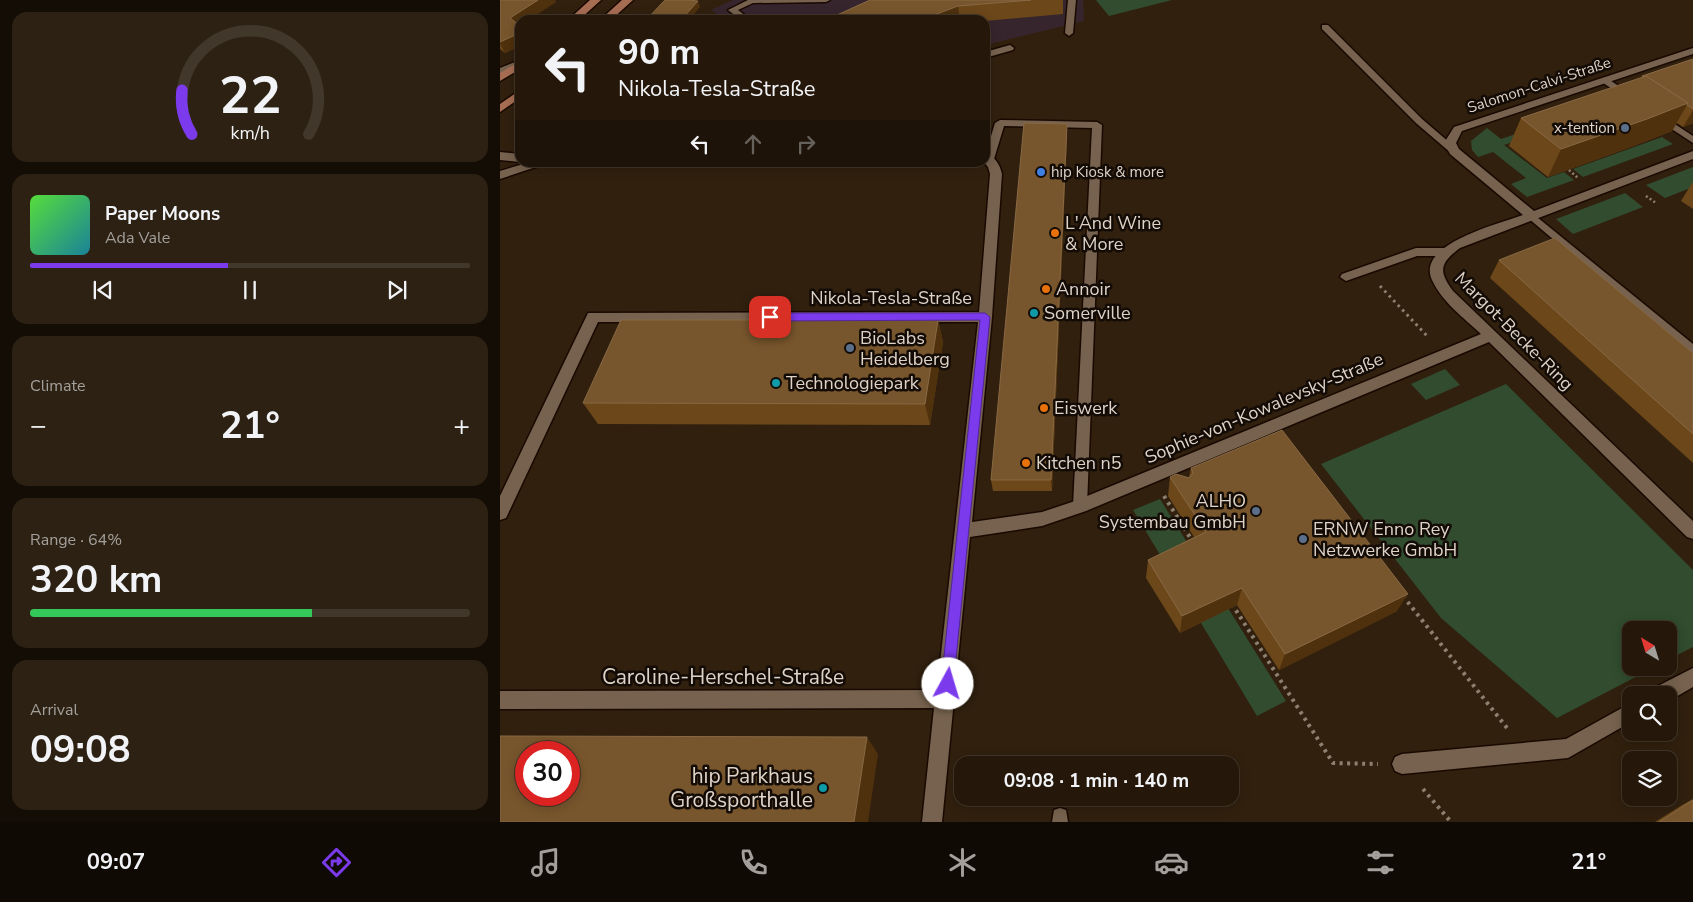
<!DOCTYPE html>
<html lang="en">
<head>
<meta charset="utf-8">
<style>
	:root { --surface:#25180a; --page:#2d2113; --text:#f1f3f6; --muted:#a3a09c; --line:#42372b; --accent:#7c3aed }
	body { margin:0; font-family:"Nunito Sans",sans-serif; background:var(--page); color:var(--text); height:100vh; display:flex; flex-direction:column; font-size:19px; white-space:nowrap }
	* { box-sizing:border-box; margin:0 }
	p { font-size:16px; color:var(--muted) }
	.icon { flex:none; width:28px; height:28px; fill:none; stroke:currentColor; stroke-width:2; stroke-linecap:round; stroke-linejoin:round }
	.map { position:relative; flex:1; overflow:hidden }
	.details { display:flex; flex-direction:column; gap:12px; padding:12px; background:#140d06; width:500px }
	.details>* { flex:none }
	.banner { position:absolute; left:15px; top:15px; width:475px; height:152px; border-radius:15px; box-shadow:0 2px 12px #0003,0 0 0 1px var(--line); background:#25180a; color:var(--text); overflow:hidden }
	.needle { width:32px; rotate:322deg }
	.tools { position:absolute; left:1122px; top:621px; display:grid; gap:10px }
	.tools a { display:grid; place-items:center; width:55px; height:55px; border-radius:10px; background:var(--surface); box-shadow:0 2px 12px #0003,0 0 0 1px var(--line); font-size:25px }
	.speed { position:absolute; left:15px; top:741px; display:flex; gap:10px; font-size:25px; font-weight:700; text-align:center }
	.speed>* { display:grid; place-content:center; width:65px; height:65px; border-radius:50%; background:var(--surface); box-shadow:0 2px 12px #0003,0 0 0 1px var(--line); line-height:1 }
	.speed .limit { border:8px solid #d22; background:#fff; color:#111 }
	.pin { position:absolute; display:grid; place-items:center; width:42px; height:42px; color:#fff; margin:-21px; border-radius:10px; box-shadow:0 2px 8px #0006 }
	.me { position:absolute; width:55px; margin:-28px; rotate:6deg; stroke-linejoin:round; filter:drop-shadow(0 0 4px #0008) }
	.turn { display:flex; align-items:center; gap:18px; height:105px; padding:0 20px; font-size:22px }
	.turn .icon { width:65px; height:65px; stroke-width:2.5 }
	.turn b { display:block; font-size:35px; line-height:42px }
	.lanes { display:flex; align-items:center; height:48px; padding:0 20px; background:#0003; justify-content:center; gap:25px; direction:ltr }
	.lanes .off { opacity:.35 }
	.big { font-size:38px; font-weight:700; line-height:1.1 }
	.details .widget { flex:1; display:flex; flex-direction:column; justify-content:center; gap:8px; min-width:0; padding:0 18px; border-radius:15px; background:var(--page) }
	.details .dial { align-items:center; gap:0 }
	.dial svg { height:130px; overflow:visible; fill:none; stroke:var(--line); stroke-width:7; stroke-linecap:round; text-anchor:middle }
	.dial text { fill:var(--text); stroke:none }
	.song { display:flex; align-items:center; gap:15px }
	.cover { width:60px; height:60px; border-radius:8px; background:linear-gradient(135deg,hsl(110 70% 55%),hsl(190 70% 35%)) }
	.played { height:5px; border-radius:2px; background:linear-gradient(90deg,var(--accent) 45%,var(--line) 45%) }
	.keys { display:flex; justify-content:space-around; direction:ltr }
	.heat { display:flex; justify-content:space-between; align-items:center; font-size:28px; direction:ltr }
	.charge { height:8px; border-radius:4px; background:linear-gradient(90deg,#34c759 64%,var(--line) 0) }
	.trip { position:absolute; left:454px; top:756px; width:285px; height:50px; border-radius:15px; background:var(--surface); box-shadow:0 2px 12px #0003,0 0 0 1px var(--line); font-weight:700; line-height:50px; text-align:center }
	.menu { display:flex; height:80px; justify-content:space-around; align-items:center; background:#0f0a04; color:var(--muted) }
	.menu .icon { width:35px; height:35px }
	.menu .active { color:var(--accent) }
	.menu b { font-size:22px; color:var(--text) }
	main { display:flex; flex:1; min-height:0 }
	.map>svg:first-child { display:block }
	.commercial { fill:#37252e }
	.green { fill:#314c2f }
	.lines { fill:none; stroke-linecap:round; stroke-linejoin:round }
	.service-casing { stroke:#190900; stroke-width:3 }
	.minor-casing { stroke:#190900; stroke-width:3 }
	.tertiary-casing { stroke:#190900; stroke-width:3 }
	.primary-casing { stroke:#190900; stroke-width:3 }
	.path-far2 { stroke:#8e8071; stroke-width:2.5; stroke-dasharray:2 2.5; stroke-linecap:butt }
	.path-far1 { stroke:#8e8071; stroke-width:3; stroke-dasharray:2.5 4; stroke-linecap:butt }
	.path { stroke:#8e8071; stroke-width:4; stroke-dasharray:3 4.5; stroke-linecap:butt }
	.service { fill:#76624e; fill-rule:evenodd }
	.minor { fill:#76624e; fill-rule:evenodd }
	.tertiary { fill:#76624e; fill-rule:evenodd }
	.primary { fill:#a76d53; fill-rule:evenodd }
	.wall { fill:#6c471a }
	.shaded-wall { fill:#4f310d }
	.building { fill:#78562d; stroke:#886945; fill-rule:evenodd }
	.route { fill:#7c3aed; stroke:#51269a }
	.service-dot { fill:#5c6f8a; stroke:#130b05; stroke-width:2 }
	.shop-dot { fill:#3f7fe0; stroke:#130b05; stroke-width:2 }
	.food-dot { fill:#e8710a; stroke:#130b05; stroke-width:2 }
	.culture-dot { fill:#0f9aa8; stroke:#130b05; stroke-width:2 }
	.labels { text-anchor:middle; dominant-baseline:central; stroke-width:5; stroke-linejoin:round; paint-order:stroke }
	.far-street-label { font-size:15px; fill:#dfd3c8; stroke:#130b05 }
	.far-poi-label { font-size:15px; fill:#dfd3c8; stroke:#130b05; text-anchor:end }
	.poi-label { font-size:18px; fill:#dfd3c8; stroke:#130b05; text-anchor:start }
	.street-label { font-size:18px; fill:#dfd3c8; stroke:#130b05 }
	.near-street-label { font-size:21px; fill:#dfd3c8; stroke:#130b05 }
	.near-poi-label { font-size:21px; fill:#dfd3c8; stroke:#130b05; text-anchor:end }
</style>
</head>
<body>
<main>
<section class="details">
<div class="widget dial"><svg viewBox="0 0 100 80">
<path d="M14 69A42 42 0 1 1 86 69"/>
<path d="M14 69A42 42 0 0 1 8 42" stroke="#7c3aed"/>
<text x="50" y="56" font-size="32" font-weight="700">22</text>
<text x="50" y="72" font-size="11">km/h</text>
</svg></div>
<div class="widget">
<div class="song"><i class="cover"></i><div><b>Paper Moons</b><p>Ada Vale</p></div></div>
<div class="played"></div>
<div class="keys"><svg class="icon" aria-label="previous" viewBox="0 0 24 24"><path d="M18 5L8 12l10 7zM5 5v14"/></svg><svg class="icon" aria-label="pause" viewBox="0 0 24 24"><path d="M8 5v14M16 5v14"/></svg><svg class="icon" aria-label="next" viewBox="0 0 24 24"><path d="M6 5l10 7-10 7zM19 5v14"/></svg></div>
</div>
<div class="widget"><p>Climate</p>
<div class="heat"><a>−</a><b class="big">21°</b><a>+</a></div>
</div>
<div class="widget"><p>Range · 64%</p><b class="big">320 km</b><div class="charge"></div></div>
<div class="widget"><p>Arrival</p><b class="big">09:08</b></div>
</section>
<div class="map">
<svg width="1193" height="822" viewBox="0 0 1193 822">
	<rect width="100%" height="100%" fill="#31200e"/>
	<!-- commercial -->
	<path class="commercial" d="M 233,0 L 583,0 L 584,21 L 485,45 L 485,20 L 226,20 L 211,10 Z"/>
	<!-- green -->
	<g class="green">
		<path d="M 596,0 L 672,0 L 609,16 Z"/>
		<path d="M 1036,127 L 1042,132 L 1004,145 L 1047,178 L 1064,172 L 1074,180 L 1027,197 L 1011,184 L 1026,178 L 993,152 L 978,157 L 972,150 L 971,141 L 987,128 L 1001,139 Z"/>
		<path d="M 1162,137 L 1173,144 L 1083,177 L 1073,169 Z"/>
		<path d="M 1193,167 L 1193,187 L 1165,198 L 1146,185 Z"/>
		<path d="M 1125,193 L 1143,207 L 1073,234 L 1056,219 Z"/>
		<path d="M 945,369 L 960,385 L 926,400 L 911,384 Z"/>
		<path d="M 1006,384 L 1193,570 L 1193,647 L 1169,659 L 1169,630 L 1131,630 L 1131,668 L 1153,668 L 1057,718 L 941,618 L 821,464 Z"/>
		<path d="M 660,499 L 786,701 L 757,716 L 633,510 Z"/>
	</g>
	<g class="lines">
		<!-- service casing -->
		<g class="service-casing">
			<g id="service">
				<path d="M 248,0 L 330,0 L 326,2 L 253,3 L 238,10 L 251,20 L 241,20 L 228,10 Z"/>
				<path d="M 568,0 L 576,0 L 573,33 L 569,36 L 565,33 Z"/>
				<path d="M 822,25 L 828,25 L 922,119 L 957,149 L 957,153 L 951,153 L 916,123 L 822,29 Z"/>
				<path d="M 510,45 L 514,48 L 513,50 L 485,58 L 485,52 Z"/>
				<path d="M 1105,77 L 1131,94 L 1131,98 L 1125,98 L 1102,82 L 1101,80 Z"/>
				<path d="M 1161,115 L 1193,136 L 1193,143 L 1158,120 L 1156,118 Z"/>
				<path d="M 500,120 L 597,122 L 602,125 L 587,506 L 585,510 L 580,512 L 575,510 L 573,506 L 592,128 L 504,126 L 494,159 L 492,161 L 486,161 L 485,156 L 495,123 Z"/>
				<path d="M 1032,213 L 1193,344 L 1193,355 L 1189,354 L 1028,218 L 1028,214 Z"/>
				<path d="M 916,248 L 944,248 L 949,252 L 944,256 L 917,256 L 846,281 L 840,277 L 842,274 Z"/>
				<path d="M 560,808 L 566,810 L 568,822 L 552,822 L 554,810 Z"/>
			</g>
		</g>
		<!-- minor casing -->
		<g class="minor-casing">
			<g id="minor">
				<path d="M 1193,48 L 1193,54 L 962,131 L 956,143 L 959,149 L 1034,211 L 1193,151 L 1193,159 L 960,248 C 940,263 938,271 953,291 L 1193,521 L 1193,539 L 1187,537 L 989,342 L 586,511 L 542,526 L 470,537 L 442,822 L 422,822 L 434,708 L 0,709 L 0,691 L 437,690 L 478,322 L 98,322 L 6,518 L 0,520 L 0,496 L 88,313 L 479,312 L 490,174 L 488,167 L 484,162 L 485,153 C 495,156 500,165 502,174 L 492,317 L 472,522 L 542,512 L 575,501 L 981,334 C 964,318 942,302 932,280 C 915,244 999,224 1023,215 L 950,154 L 944,143 L 954,127 Z"/>
				<path d="M 0,152 L 20,154 L 20,162 L 0,160 Z"/>
				<path d="M 30,162 L 51,162 L 0,179 L 0,171 Z"/>
				<path d="M 1193,668 L 1193,687 L 1169,701 L 1169,695 L 1152,695 L 1154,688 Z"/>
				<path d="M 1131,703 L 1131,722 L 1068,758 L 902,774 L 895,771 L 892,764 L 895,757 L 902,754 L 1066,739 Z"/>
			</g>
		</g>
		<!-- tertiary casing -->
		<g class="tertiary-casing">
			<path id="tertiary" d="M 20,60 L 20,67 L 0,75 L 0,68 Z"/>
		</g>
		<!-- primary casing -->
		<g class="primary-casing">
			<g id="primary">
				<path d="M 90,0 L 101,0 L 79,20 L 68,20 Z"/>
				<path d="M 122,0 L 133,0 L 111,20 L 100,20 Z"/>
				<path d="M 20,61 L 20,69 L 0,81 L 0,73 Z"/>
				<path d="M 20,90 L 20,98 L 0,112 L 0,104 Z"/>
			</g>
		</g>
		<!-- path-far2 -->
		<g class="path-far2">
			<path d="M 1069,170 L 1078,178"/>
			<path d="M 1146,196 L 1156,203"/>
		</g>
		<!-- path-far1 -->
		<path class="path-far1" d="M 880,286 L 929,338"/>
		<!-- path -->
		<g class="path">
			<path d="M 664,496 L 693,542"/>
			<path d="M 903,596 L 1007,728"/>
			<path d="M 732,604 L 833,763 L 878,764"/>
			<path d="M 923,789 L 951,822"/>
		</g>
		<!-- service -->
		<use href="#service" class="service"/>
		<!-- minor -->
		<use href="#minor" class="minor"/>
		<!-- tertiary -->
		<use href="#tertiary" class="tertiary"/>
		<!-- primary -->
		<use href="#primary" class="primary"/>
	</g>
	<!-- wall -->
	<g class="wall">
		<path d="M 0,0 L 56,2 L 20,20 L 20,46 L 5,53 L 0,49 Z"/>
		<path d="M 370,0 L 563,0 L 563,14 L 485,21 L 485,20 L 326,20 Z"/>
		<path d="M 1193,59 L 1193,123 L 1183,127 L 1177,123 L 1172,131 L 1131,147 L 1048,177 L 1009,146 L 1021,118 L 1141,78 L 1142,76 Z"/>
		<path d="M 567,136 L 552,491 L 493,491 L 491,480 Z"/>
		<path d="M 1192,183 L 1193,183 L 1193,209 L 1181,201 Z"/>
		<path d="M 999,260 L 1193,353 L 1193,463 L 990,278 Z"/>
		<path d="M 438,320 L 443,342 L 430,425 L 98,424 L 83,403 Z"/>
		<path d="M 691,468 L 897,611 L 779,670 L 737,605 L 680,633 L 646,578 L 648,560 L 694,537 L 668,496 L 670,477 L 689,478 Z"/>
		<path d="M 1193,799 L 1193,822 L 1155,822 L 1182,805 Z"/>
	</g>
	<!-- shaded-wall -->
	<g class="shaded-wall">
		<path d="M 38,0 L 55,0 L 56,2 L 29,20 L 20,20 L 20,26 L 10,18 Z"/>
		<path d="M 198,1 L 200,7 L 189,20 L 181,20 Z"/>
		<path d="M 458,6 L 460,20 L 421,20 Z"/>
		<path d="M 20,33 L 20,46 L 5,53 L 0,44 L 0,42 Z"/>
		<path d="M 1188,103 L 1172,131 L 1131,147 L 1048,177 L 1061,149 Z"/>
		<path d="M 1193,110 L 1193,123 L 1183,127 Z"/>
		<path d="M 567,124 L 567,136 L 552,491 L 551,480 Z"/>
		<path d="M 438,320 L 443,342 L 430,425 L 425,404 Z"/>
		<path d="M 742,588 L 737,605 L 680,633 L 682,616 Z"/>
		<path d="M 908,594 L 897,611 L 779,670 L 785,654 Z"/>
		<path d="M 367,737 L 378,754 L 368,822 L 354,822 Z"/>
	</g>
	<!-- building -->
	<g class="building">
		<path d="M 0,0 L 38,0 L 10,18 L 20,26 L 20,33 L 0,42 Z"/>
		<path d="M 165,0 L 189,0 L 198,1 L 181,20 L 146,20 Z"/>
		<path d="M 370,0 L 531,0 L 458,6 L 421,20 L 326,20 Z"/>
		<path d="M 1193,59 L 1193,109 L 1187,105 L 1188,103 L 1146,76 L 1144,77 L 1142,76 Z"/>
		<path d="M 1146,76 L 1188,103 L 1147,119 L 1061,149 L 1021,118 Z"/>
		<path d="M 524,123 L 567,124 L 551,480 L 491,480 Z"/>
		<path d="M 1055,238 L 1193,353 L 1193,434 L 999,260 Z"/>
		<path d="M 121,320 L 438,320 L 425,404 L 83,403 Z"/>
		<path d="M 782,430 L 908,594 L 785,654 L 742,588 L 682,616 L 648,560 L 706,532 L 670,477 L 676,474 L 689,478 L 693,473 L 691,468 Z"/>
		<path d="M 0,736 L 367,737 L 354,822 L 0,822 ZM 26,752 L 69,752 L 69,795 L 26,795 Z"/>
		<path d="M 1193,800 L 1193,822 L 1159,822 Z"/>
	</g>
	<!-- route -->
	<path class="route" d="M 270,313 L 485,313 L 490,317 L 453,689 L 448,691 L 443,689 L 441,684 L 480,320 L 270,321 L 264,317 Z"/>
	<!-- markers -->
	<g class="service-dot">
		<circle cx="1125" cy="128" r="5"/>
		<circle cx="350" cy="348" r="5"/>
		<circle cx="756" cy="511" r="5"/>
		<circle cx="803" cy="539" r="5"/>
	</g>
	<circle class="shop-dot" cx="541" cy="172" r="5"/>
	<g class="food-dot">
		<circle cx="555" cy="233" r="5"/>
		<circle cx="546" cy="289" r="5"/>
		<circle cx="544" cy="408" r="5"/>
		<circle cx="526" cy="463" r="5"/>
	</g>
	<g class="culture-dot">
		<circle cx="534" cy="313" r="5"/>
		<circle cx="276" cy="383" r="5"/>
		<circle cx="323" cy="788" r="5"/>
	</g>
	<g class="labels">
		<!-- far-street labels -->
		<g class="far-street-label">
			<text transform="translate(1039 85) rotate(-18)">Salomon-Calvi-Straße</text>
		</g>
		<!-- far-poi labels -->
		<g class="far-poi-label">
			<text x="1115" y="128">x-tention</text>
			<text x="551" y="172" text-anchor="start">hip Kiosk &amp; more</text>
		</g>
		<!-- poi labels -->
		<g class="poi-label">
			<text x="565" y="223">L'And Wine<tspan x="565" dy="21">&amp; More</tspan></text>
			<text x="556" y="289">Annoir</text>
			<text x="544" y="313">Somerville</text>
			<text x="360" y="338">BioLabs<tspan x="360" dy="21">Heidelberg</tspan></text>
			<text x="286" y="383">Technologiepark</text>
			<text x="554" y="408">Eiswerk</text>
			<text x="536" y="463">Kitchen n5</text>
			<text x="746" y="501" text-anchor="end">ALHO<tspan x="746" dy="21">Systembau GmbH</tspan></text>
			<text x="813" y="529">ERNW Enno Rey<tspan x="813" dy="21">Netzwerke GmbH</tspan></text>
		</g>
		<!-- street labels -->
		<g class="street-label">
			<text x="391" y="298">Nikola-Tesla-Straße</text>
			<text transform="translate(1014 331) rotate(45)">Margot-Becke-Ring</text>
			<text transform="translate(764 408) rotate(-23)">Sophie-von-Kowalevsky-Straße</text>
		</g>
		<!-- near-street labels -->
		<g class="near-street-label">
			<text x="223" y="677">Caroline-Herschel-Straße</text>
		</g>
		<!-- near-poi labels -->
		<g class="near-poi-label">
			<text x="313" y="776">hip Parkhaus<tspan x="313" dy="24">Großsporthalle</tspan></text>
		</g>
	</g>
</svg>
<div class="tools">
<a><svg class="needle" viewBox="-14 -14 28 28"><path d="M0-13l5 13h-10z" fill="#e53935"/><path d="M0 13l5-13h-10z" fill="#a3a09c"/></svg></a>
<a><svg class="icon" aria-label="search" viewBox="0 0 24 24"><circle cx="10" cy="10" r="6"/><path d="M15 15l6 6"/></svg></a>
<a><svg class="icon" aria-label="layers" viewBox="0 0 24 24"><path d="M12 4l9 5-9 5-9-5zM3 14l9 5 9-5"/></svg></a>
</div>
<div class="speed"><div class="limit">30</div></div>
<div class="pin" style="left:270px;top:317px;background:#d93025"><svg class="icon" aria-label="arrive" viewBox="0 0 24 24"><path d="M6 21V4h12l-3 4 3 4H6"/></svg></div>
<svg class="me" style="left:448px;top:684px" viewBox="-20 -20 40 40"><circle r="19" fill="#fff"/><path d="M0-13L10 11 0 6-10 11z" fill="#7c3aed"/></svg>
<div class="trip">09:08 · 1 min · 140 m</div>
<div class="banner">
<div class="turn"><svg class="icon" aria-label="left" viewBox="0 0 24 24"><path d="M17 20v-9H6M10 6l-5 5 5 5"/></svg><div><b>90 m</b>Nikola-Tesla-Straße</div></div>
<div class="lanes"><svg class="icon" aria-label="left" viewBox="0 0 24 24"><path d="M17 20v-9H6M10 6l-5 5 5 5"/></svg><svg class="icon off" aria-label="ahead" viewBox="0 0 24 24"><path d="M12 20V5M6 11l6-6 6 6"/></svg><svg class="icon off" aria-label="right" viewBox="0 0 24 24"><path d="M7 20v-9h11M14 6l5 5-5 5"/></svg></div>
</div>
</div>
</main>
<nav class="menu">
<b>09:07</b>
<svg class="icon active" aria-label="directions" viewBox="0 0 24 24"><path d="M12 3l9 9-9 9-9-9zM9 14v-3h6M13 9l2 2-2 2"/></svg>
<svg class="icon" aria-label="music" viewBox="0 0 24 24"><path d="M9 18V5l10-2v13"/><circle cx="6" cy="18" r="3"/><circle cx="16" cy="16" r="3"/></svg>
<svg class="icon" aria-label="phone" viewBox="0 0 24 24"><path d="M5 4h4l2 5-3 2q2 4 5 5l2-3 5 2v4C11 20 4 13 5 4z"/></svg>
<svg class="icon" aria-label="climate" viewBox="0 0 24 24"><path d="M12 3v18M4 7l16 10M4 17L20 7"/></svg>
<svg class="icon" aria-label="car" viewBox="0 0 24 24"><path d="M5 17H2v-5l4-1 3-4h7l3 4 3 1v5h-3M9 17h6M6 11h13"/><circle cx="7" cy="17" r="2"/><circle cx="17" cy="17" r="2"/></svg>
<svg class="icon" aria-label="filters" viewBox="0 0 24 24"><path d="M4 7h16M4 17h16"/><circle cx="9" cy="7" r="2"/><circle cx="15" cy="17" r="2"/></svg>
<b>21°</b>
</nav>
</body>
</html>
